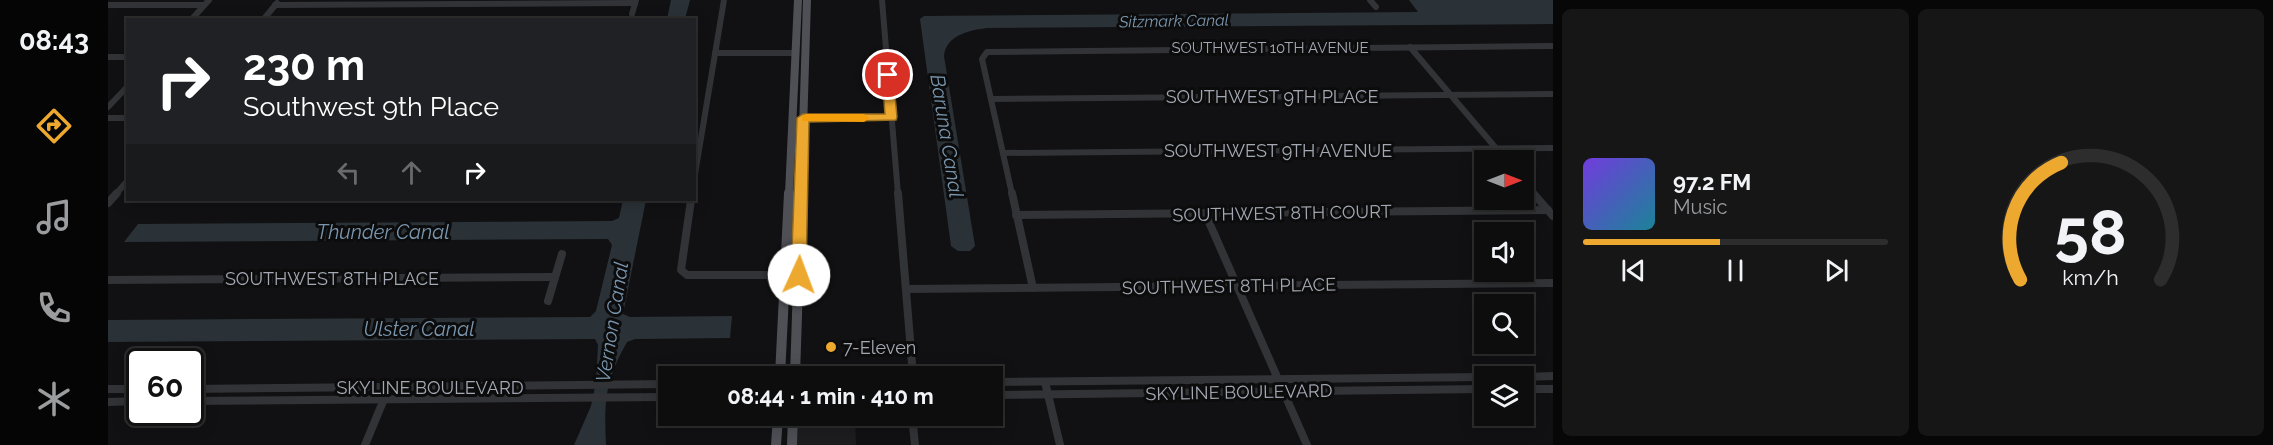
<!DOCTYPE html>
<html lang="en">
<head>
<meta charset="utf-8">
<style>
	:root { --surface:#0d0d0e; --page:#161617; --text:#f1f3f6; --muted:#9a9c9e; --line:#2d2d2e; --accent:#eda92f }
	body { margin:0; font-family:Raleway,sans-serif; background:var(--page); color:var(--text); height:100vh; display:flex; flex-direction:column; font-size:22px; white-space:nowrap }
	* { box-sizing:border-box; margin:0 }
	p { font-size:20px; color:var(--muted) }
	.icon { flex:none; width:33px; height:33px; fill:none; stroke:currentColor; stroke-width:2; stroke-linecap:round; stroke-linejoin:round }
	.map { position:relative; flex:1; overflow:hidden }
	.panel { display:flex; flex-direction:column; gap:9px; padding:9px; background:#070708; width:720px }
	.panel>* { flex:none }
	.hud { position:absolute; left:18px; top:18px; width:570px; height:183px; border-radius:0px; box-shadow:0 3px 15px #0003,0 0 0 2px var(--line); background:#202124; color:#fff; overflow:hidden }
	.needle { width:39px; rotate:90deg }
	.tools { position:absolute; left:1366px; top:150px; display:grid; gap:12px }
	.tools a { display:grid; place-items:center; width:60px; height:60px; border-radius:0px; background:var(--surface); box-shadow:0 3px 15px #0003,0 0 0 2px var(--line); font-size:30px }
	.speed { position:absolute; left:18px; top:348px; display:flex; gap:12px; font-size:30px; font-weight:700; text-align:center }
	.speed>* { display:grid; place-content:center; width:78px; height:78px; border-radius:50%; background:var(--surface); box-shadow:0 3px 15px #0003,0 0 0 2px var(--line); line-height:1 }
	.speed .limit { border:3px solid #111; border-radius:9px; background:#fff; color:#111 }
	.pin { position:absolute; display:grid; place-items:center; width:51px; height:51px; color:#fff; margin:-26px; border:3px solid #fff; border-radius:50%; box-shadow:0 2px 6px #0007 }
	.me { position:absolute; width:66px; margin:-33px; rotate:2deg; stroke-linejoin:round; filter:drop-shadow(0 0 4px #0008) }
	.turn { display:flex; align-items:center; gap:21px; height:126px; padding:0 18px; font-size:27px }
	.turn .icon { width:78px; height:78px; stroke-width:2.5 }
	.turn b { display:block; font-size:42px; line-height:51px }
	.lanes { display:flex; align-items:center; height:57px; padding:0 18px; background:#0003; justify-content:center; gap:30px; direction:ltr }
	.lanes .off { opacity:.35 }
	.panel .widget { flex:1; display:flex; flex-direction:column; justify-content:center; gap:9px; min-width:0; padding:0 21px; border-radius:9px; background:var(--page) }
	.panel .dial { align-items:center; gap:0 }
	.dial svg { height:156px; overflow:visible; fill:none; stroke:var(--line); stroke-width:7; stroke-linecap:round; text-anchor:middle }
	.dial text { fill:var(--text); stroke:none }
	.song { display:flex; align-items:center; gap:18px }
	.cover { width:72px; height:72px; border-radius:9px; background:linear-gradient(135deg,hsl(260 70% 55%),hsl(190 70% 35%)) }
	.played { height:6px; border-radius:3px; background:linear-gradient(90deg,var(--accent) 45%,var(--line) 45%) }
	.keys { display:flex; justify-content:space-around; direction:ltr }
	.panel .tiles { flex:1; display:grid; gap:9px; grid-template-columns:repeat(2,1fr) }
	.trip { position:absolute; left:550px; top:366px; width:345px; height:60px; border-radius:0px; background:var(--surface); box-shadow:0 3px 15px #0003,0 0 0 2px var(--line); font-weight:700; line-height:60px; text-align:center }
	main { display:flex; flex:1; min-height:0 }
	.menu { display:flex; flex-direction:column; width:108px; justify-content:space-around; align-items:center; background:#050506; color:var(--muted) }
	.menu .icon { width:42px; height:42px }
	.menu .selected { color:var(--accent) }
	.menu b { font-size:27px; color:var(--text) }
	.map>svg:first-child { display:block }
	.built { fill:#1d1d1f }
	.water { fill:#2a3238 }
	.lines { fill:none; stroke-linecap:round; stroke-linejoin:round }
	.minor-far1 { stroke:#323337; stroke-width:6 }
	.minor { stroke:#323337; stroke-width:8 }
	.major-far1 { stroke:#4e5056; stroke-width:8 }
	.major { stroke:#4e5056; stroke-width:10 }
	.route { fill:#eda92f; stroke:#9a6e1f; stroke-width:1.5 }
	.slow { fill:#f59e0b }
	.poi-dot { fill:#eda92f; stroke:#0c0c0d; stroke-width:2 }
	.labels { text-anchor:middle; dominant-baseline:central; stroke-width:6; stroke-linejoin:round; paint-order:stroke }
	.far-street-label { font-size:15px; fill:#a3a8b3; stroke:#0c0c0d }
	.far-water-label { font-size:16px; font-style:italic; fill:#7a96ae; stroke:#0c0c0d }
	.street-label { font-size:18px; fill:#a3a8b3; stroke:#0c0c0d }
	.poi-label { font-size:18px; fill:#a3a8b3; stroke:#0c0c0d; text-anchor:start }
	.water-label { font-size:20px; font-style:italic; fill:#7a96ae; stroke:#0c0c0d }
</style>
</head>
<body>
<main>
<nav class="menu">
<b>08:43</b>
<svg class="icon selected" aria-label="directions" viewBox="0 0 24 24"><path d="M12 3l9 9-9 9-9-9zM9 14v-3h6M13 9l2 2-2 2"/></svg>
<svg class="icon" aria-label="music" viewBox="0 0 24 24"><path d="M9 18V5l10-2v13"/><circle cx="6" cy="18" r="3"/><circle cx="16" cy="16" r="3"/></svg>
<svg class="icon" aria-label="phone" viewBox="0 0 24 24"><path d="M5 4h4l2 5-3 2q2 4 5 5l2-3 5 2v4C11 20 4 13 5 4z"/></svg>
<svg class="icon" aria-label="climate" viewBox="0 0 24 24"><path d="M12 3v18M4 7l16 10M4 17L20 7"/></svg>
</nav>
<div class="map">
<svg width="1445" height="445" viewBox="0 0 1445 445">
	<rect width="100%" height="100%" fill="#111113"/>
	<!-- built -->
	<path class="built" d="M 690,416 L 747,416 L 748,445 L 689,445 Z"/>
	<!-- water -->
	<g class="water">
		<path d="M 563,0 L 582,0 L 577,19 L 559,19 Z"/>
		<path d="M 1301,0 L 1445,0 L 1445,24 L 879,28 C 862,30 838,35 836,56 L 867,246 L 862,251 L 850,251 L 843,246 L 812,19 L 816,16 L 1310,12 Z"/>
		<path d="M 515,200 L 538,200 L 515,314 L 522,317 L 624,316 L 622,338 L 527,339 L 519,342 C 497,381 496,401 498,445 L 466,445 L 483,406 L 488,382 L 490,345 L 487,339 L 0,342 L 0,320 L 482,317 L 488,311 L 504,245 L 500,239 L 16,242 L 30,224 L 504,221 L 511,218 Z"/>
	</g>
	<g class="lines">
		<!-- minor-far1 -->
		<g class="minor-far1">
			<path d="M 774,0 L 790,194"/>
			<path d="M 1262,0 L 1268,7"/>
			<path d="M 0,5 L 96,5"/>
			<path d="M 167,5 L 527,3"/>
			<path d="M 524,14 L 528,0"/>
			<path d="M 83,20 L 101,0"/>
			<path d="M 155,20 L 169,3"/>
			<path d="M 1302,47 L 1398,160"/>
			<path d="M 607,53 L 688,53"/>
			<path d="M 0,57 L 20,57"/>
			<path d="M 883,99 L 1445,94"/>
			<path d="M 0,107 L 20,86"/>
			<path d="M 0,118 L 20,118"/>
			<path d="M 695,118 L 783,117"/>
			<path d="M 895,153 L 1445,148"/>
			<path d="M 586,180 L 616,0"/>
			<path d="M 1416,182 L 1426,194"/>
			<path d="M 8,194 L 20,180"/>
			<path d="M 904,194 L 874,59 L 879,52 L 1445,46"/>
		</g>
		<!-- minor -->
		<g class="minor">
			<path d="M 790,193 L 805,376"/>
			<path d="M 904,193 L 925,288"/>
			<path d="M 1425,193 L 1445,216"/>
			<path d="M 583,200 L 573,270 L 579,275 L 677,275"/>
			<path d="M 0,203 L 9,193"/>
			<path d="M 1097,213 L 1199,445"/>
			<path d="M 908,215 L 1440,210"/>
			<path d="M 0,280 L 447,277"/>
			<path d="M 798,289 L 1445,283"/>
			<path d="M 440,301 L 454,254"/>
			<path d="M 1416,377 L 1445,376"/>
			<path d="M 885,382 L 1377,377"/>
			<path d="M 937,382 L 952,445"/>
			<path d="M 0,389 L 32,389"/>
			<path d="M 82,389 L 561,384"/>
			<path d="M 1416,389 L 1445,389"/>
			<path d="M 885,395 L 1377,389"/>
			<path d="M 82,401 L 561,397"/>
			<path d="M 0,402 L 32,401"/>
			<path d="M 804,416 L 807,445"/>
			<path d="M 257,445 L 281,387"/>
		</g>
		<!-- major-far1 -->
		<g class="major-far1">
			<path d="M 681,194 L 690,0"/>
			<path d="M 693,194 L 699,0"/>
		</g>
		<!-- major -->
		<g class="major">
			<path d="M 672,376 L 681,193"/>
			<path d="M 687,376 L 693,193"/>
			<path d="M 668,445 L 670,416"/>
			<path d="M 684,445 L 685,416"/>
		</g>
	</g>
	<!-- route -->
	<path class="route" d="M 780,71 L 785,75 L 789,117 L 788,120 L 701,122 L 698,275 L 696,279 L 685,279 L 683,275 L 689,118 L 695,114 L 777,114 L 774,75 Z"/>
	<!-- slow -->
	<path class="slow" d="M 698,114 L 756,114 L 762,118 L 756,122 L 694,121 L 694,116 Z"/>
	<!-- markers -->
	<circle class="poi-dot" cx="723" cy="347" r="6"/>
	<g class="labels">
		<!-- far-street labels -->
		<g class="far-street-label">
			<text x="1162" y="48">SOUTHWEST 10TH AVENUE</text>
		</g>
		<!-- far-water labels -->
		<g class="far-water-label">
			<text transform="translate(1066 21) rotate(-1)">Sitzmark Canal</text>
		</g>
		<!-- street labels -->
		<g class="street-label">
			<text x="1164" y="96">SOUTHWEST 9TH PLACE</text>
			<text x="1170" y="150">SOUTHWEST 9TH AVENUE</text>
			<text transform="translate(1174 213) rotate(-1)">SOUTHWEST 8TH COURT</text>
			<text x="224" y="278">SOUTHWEST 8TH PLACE</text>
			<text transform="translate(1121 286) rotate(-1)">SOUTHWEST 8TH PLACE</text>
			<text x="322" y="387">SKYLINE BOULEVARD</text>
			<text transform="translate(1131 392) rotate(-1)">SKYLINE BOULEVARD</text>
		</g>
		<!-- poi labels -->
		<g class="poi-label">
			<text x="735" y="347">7-Eleven</text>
		</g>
		<!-- water labels -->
		<g class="water-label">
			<text transform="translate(839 136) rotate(81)">Baruna Canal</text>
			<text x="275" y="232">Thunder Canal</text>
			<text transform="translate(504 322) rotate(-81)">Vernon Canal</text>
			<text x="311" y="329">Ulster Canal</text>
		</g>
	</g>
</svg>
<div class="tools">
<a><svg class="needle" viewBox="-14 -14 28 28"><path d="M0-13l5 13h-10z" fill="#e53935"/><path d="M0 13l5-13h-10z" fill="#9a9c9e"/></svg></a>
<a><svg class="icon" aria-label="sound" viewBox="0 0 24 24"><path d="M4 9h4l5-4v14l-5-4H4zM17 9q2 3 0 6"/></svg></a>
<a><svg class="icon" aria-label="search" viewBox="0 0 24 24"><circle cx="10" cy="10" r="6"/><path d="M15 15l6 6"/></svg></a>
<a><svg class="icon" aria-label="layers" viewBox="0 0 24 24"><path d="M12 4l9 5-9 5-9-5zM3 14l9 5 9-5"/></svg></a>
</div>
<div class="speed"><div class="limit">60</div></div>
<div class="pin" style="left:780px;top:75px;background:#d93025"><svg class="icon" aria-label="arrive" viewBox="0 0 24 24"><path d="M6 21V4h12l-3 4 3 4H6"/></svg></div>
<svg class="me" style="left:691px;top:275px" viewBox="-20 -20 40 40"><circle r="19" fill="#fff"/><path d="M0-13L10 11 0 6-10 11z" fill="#eda92f"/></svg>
<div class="trip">08:44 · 1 min · 410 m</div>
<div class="hud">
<div class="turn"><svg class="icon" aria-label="right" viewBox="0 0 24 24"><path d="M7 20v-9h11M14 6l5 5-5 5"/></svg><div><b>230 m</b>Southwest 9th Place</div></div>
<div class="lanes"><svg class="icon off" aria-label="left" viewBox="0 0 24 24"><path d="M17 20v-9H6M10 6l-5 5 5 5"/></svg><svg class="icon off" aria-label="ahead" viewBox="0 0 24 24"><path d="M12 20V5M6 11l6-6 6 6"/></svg><svg class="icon" aria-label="right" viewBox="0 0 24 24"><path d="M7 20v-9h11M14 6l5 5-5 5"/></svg></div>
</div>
</div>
<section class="panel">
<div class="tiles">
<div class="widget">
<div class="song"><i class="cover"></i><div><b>97.2 FM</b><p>Music</p></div></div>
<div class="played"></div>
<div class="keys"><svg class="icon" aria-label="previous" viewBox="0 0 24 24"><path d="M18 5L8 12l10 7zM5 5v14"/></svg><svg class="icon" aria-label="pause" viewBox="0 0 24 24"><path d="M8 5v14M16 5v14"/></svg><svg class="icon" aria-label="next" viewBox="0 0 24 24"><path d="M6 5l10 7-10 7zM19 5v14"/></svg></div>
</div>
<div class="widget dial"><svg viewBox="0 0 100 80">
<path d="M14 69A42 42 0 1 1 86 69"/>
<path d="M14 69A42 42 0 0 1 35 9" stroke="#eda92f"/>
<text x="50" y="56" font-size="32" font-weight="700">58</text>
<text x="50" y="72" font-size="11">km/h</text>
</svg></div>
</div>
</section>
</main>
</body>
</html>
